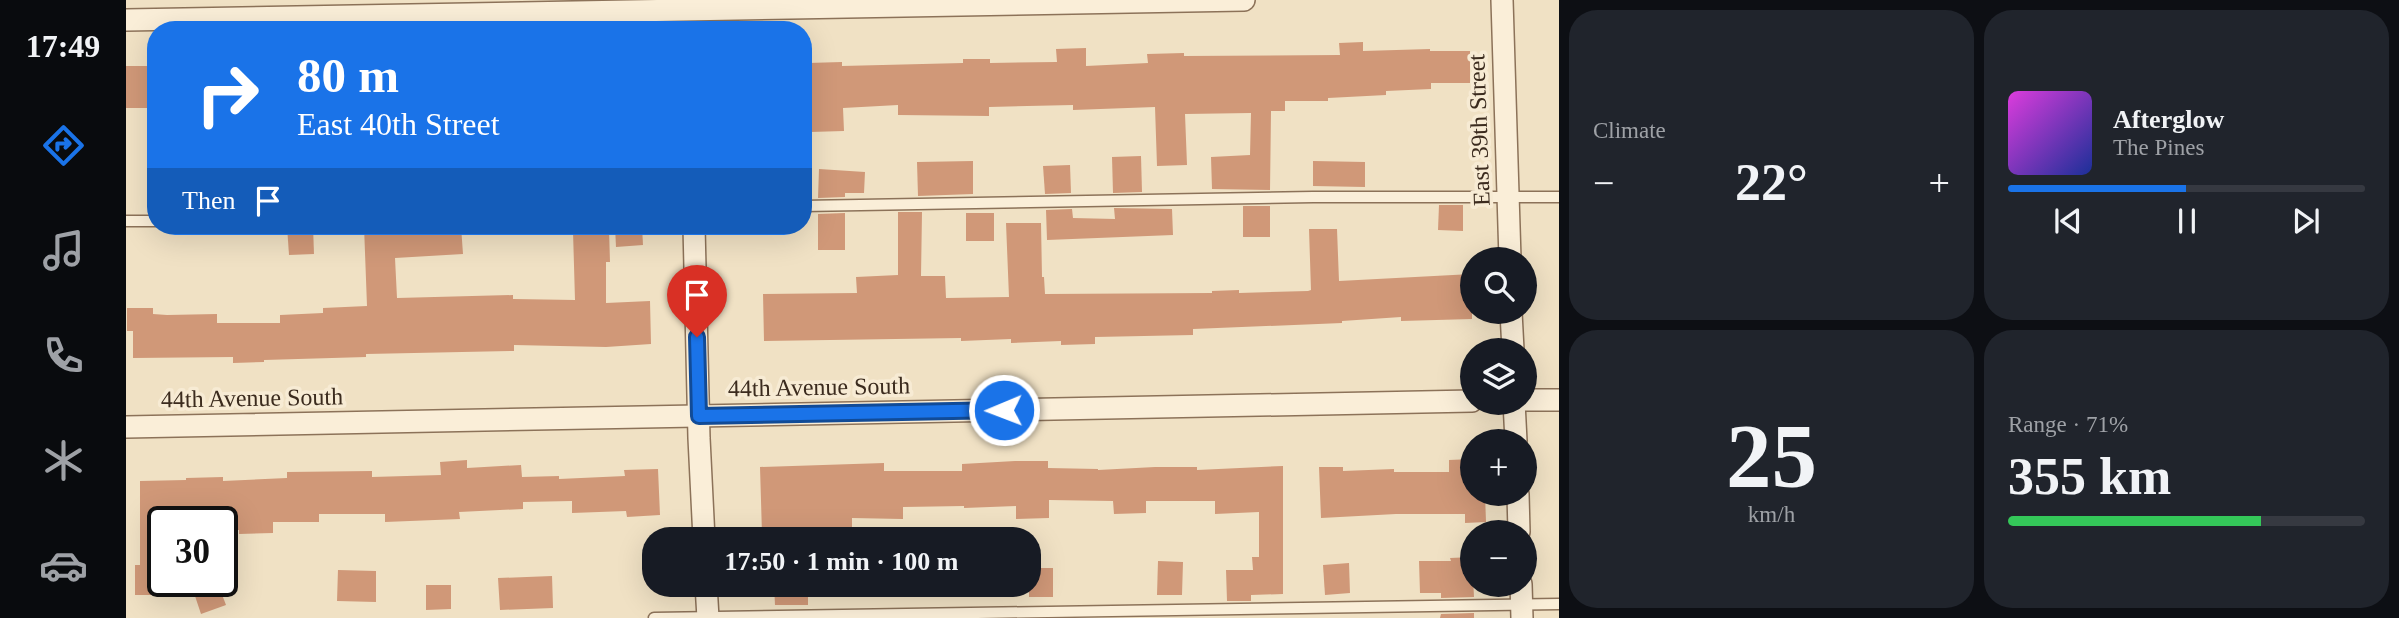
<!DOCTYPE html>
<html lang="en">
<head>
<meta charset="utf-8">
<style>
	:root { --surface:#171b24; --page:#20242c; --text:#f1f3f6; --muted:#9ea1a6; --line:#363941; --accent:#1a73e8 }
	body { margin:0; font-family:"Times New Roman",serif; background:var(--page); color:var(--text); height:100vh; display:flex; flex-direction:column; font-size:26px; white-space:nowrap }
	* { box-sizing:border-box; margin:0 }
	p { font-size:23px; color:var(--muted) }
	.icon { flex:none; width:38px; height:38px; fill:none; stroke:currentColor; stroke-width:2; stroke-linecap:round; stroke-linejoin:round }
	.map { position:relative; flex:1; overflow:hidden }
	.side { display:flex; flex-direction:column; gap:10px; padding:10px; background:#0d0f14; width:840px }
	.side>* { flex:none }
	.top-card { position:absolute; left:21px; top:21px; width:665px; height:214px; border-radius:28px; box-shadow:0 7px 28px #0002; background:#1a73e8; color:#fff; overflow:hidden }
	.tools { position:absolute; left:1334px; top:247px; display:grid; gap:14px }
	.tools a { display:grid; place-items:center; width:77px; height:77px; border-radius:50%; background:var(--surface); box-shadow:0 7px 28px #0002; font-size:35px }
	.speed { position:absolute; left:21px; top:506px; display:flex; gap:14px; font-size:35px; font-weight:700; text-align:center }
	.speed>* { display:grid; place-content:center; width:91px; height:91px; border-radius:50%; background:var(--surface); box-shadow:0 7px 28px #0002; line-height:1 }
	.speed .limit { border:4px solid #111; border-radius:10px; background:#fff; color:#111 }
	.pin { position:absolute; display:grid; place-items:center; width:60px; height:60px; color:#fff; margin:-72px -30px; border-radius:50% 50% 50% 0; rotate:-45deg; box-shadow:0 0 7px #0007 }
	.pin .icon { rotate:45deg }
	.me { position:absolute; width:77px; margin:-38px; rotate:269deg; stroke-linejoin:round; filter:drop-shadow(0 0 5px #0008) }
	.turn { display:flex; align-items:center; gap:24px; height:147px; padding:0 35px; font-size:32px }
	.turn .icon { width:91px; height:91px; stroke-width:2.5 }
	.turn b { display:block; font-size:49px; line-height:60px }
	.then { display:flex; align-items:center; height:66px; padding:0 35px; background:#0003; gap:14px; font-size:26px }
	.big { font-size:52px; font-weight:700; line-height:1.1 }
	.side .card { flex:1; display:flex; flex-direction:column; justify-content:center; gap:10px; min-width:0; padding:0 24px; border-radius:28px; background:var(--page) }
	.side .dial { align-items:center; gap:0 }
	.dial b { font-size:91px; line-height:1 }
	.song { display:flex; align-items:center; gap:21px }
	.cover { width:84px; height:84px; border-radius:10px; background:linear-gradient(135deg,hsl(300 70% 55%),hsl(230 70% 35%)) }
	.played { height:7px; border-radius:4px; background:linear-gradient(90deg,var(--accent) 50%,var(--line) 50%) }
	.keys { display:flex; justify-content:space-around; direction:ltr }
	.heat { display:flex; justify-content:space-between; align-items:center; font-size:38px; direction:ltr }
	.charge { height:10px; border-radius:5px; background:linear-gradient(90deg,#34c759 71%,var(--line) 0) }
	.side .tiles { flex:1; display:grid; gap:10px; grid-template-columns:repeat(2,1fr) }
	.trip { position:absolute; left:516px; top:527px; width:399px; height:70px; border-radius:28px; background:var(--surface); box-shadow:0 7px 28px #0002; font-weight:700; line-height:70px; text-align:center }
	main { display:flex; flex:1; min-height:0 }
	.menu { display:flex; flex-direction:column; width:126px; justify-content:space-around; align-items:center; background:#090b0e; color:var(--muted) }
	.menu .icon { width:49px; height:49px }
	.menu .selected { color:var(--accent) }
	.menu b { font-size:32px; color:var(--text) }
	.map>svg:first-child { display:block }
	.building { fill:#d09878 }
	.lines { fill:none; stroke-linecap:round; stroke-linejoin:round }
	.service-casing { stroke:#8c7259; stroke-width:13 }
	.minor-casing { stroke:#8c7259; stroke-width:24 }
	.service { stroke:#faeed8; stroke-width:10 }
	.minor { stroke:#faeed8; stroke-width:21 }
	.route-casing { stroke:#114b97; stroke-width:18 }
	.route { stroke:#1a73e8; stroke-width:12 }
	.labels { text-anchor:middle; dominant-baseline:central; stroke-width:7; stroke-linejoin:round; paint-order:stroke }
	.street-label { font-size:24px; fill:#3b2b1e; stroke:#f7ebd4 }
</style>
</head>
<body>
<main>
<nav class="menu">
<b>17:49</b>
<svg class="icon selected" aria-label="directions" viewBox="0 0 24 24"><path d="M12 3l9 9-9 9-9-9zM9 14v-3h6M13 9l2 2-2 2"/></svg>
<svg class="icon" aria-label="music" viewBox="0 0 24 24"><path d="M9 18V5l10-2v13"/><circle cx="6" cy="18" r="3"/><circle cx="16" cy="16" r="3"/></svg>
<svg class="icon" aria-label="phone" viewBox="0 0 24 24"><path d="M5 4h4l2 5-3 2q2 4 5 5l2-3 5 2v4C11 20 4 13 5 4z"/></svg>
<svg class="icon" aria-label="climate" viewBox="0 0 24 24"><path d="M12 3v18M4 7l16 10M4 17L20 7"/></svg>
<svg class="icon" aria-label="car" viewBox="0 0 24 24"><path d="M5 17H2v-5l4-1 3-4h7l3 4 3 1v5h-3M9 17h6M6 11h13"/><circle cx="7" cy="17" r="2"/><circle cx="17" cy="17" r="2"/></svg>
</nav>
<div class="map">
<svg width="1433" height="618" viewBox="0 0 1433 618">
	<rect width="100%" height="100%" fill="#f0e1c4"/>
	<!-- building -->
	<g class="building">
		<path d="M 1237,42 L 1237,51 L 1304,49 L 1304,51 L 1344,51 L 1344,83 L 1305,83 L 1305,89 L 1260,91 L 1260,95 L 1202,98 L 1202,101 L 1159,101 L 1159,111 L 1145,111 L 1144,190 L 1086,189 L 1085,157 L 1124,155 L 1125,113 L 1059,114 L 1061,165 L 1031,166 L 1029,107 L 947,110 L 947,105 L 863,107 L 863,116 L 772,115 L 772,105 L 717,108 L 718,131 L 684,132 L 682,63 L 716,62 L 716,66 L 837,63 L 837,59 L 864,59 L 864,63 L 931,62 L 930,49 L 960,48 L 960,66 L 1022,63 L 1021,54 L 1058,53 L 1058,56 L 1214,55 L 1213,43 Z"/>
		<rect x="0" y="66" width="30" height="42"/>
		<path d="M 1015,156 L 1016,192 L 987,193 L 986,157 Z"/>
		<path d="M 847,161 L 847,194 L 792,196 L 791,162 Z"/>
		<path d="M 1187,161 L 1239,162 L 1239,187 L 1187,186 Z"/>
		<path d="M 944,165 L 945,193 L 919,194 L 917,166 Z"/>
		<path d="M 693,169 L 739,172 L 738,193 L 719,193 L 719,197 L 692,198 Z"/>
		<path d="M 1313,205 L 1337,205 L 1337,231 L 1312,230 Z"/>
		<rect x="1117" y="206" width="27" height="31"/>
		<path d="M 988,208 L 1046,209 L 1047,235 L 921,240 L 920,210 L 946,209 L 947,218 L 989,219 Z"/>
		<path d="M 772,212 L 796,212 L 795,276 L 819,276 L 820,298 L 883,297 L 880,223 L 915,223 L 916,277 L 918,277 L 919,294 L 1086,293 L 1086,291 L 1113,290 L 1113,293 L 1182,291 L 1185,290 L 1183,229 L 1211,229 L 1213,281 L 1346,274 L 1346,319 L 1275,321 L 1275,317 L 1216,321 L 1216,323 L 1067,329 L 1067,335 L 969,337 L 969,344 L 935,345 L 935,341 L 885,343 L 885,339 L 835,341 L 835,338 L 638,341 L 637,294 L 731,293 L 730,277 L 772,275 Z"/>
		<path d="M 719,213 L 719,250 L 692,250 L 692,214 Z"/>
		<rect x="840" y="213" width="28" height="28"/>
		<path d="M 161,226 L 187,226 L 188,254 L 163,255 Z"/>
		<path d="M 238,226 L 335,226 L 337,254 L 269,258 L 271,298 L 387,295 L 387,299 L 449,300 L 447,231 L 483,229 L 484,262 L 480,262 L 480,303 L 524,301 L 525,344 L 480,347 L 388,345 L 388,351 L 240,354 L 240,357 L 138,360 L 138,362 L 107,363 L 107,357 L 7,358 L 7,331 L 1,331 L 1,308 L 27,308 L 27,314 L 41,315 L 91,314 L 91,323 L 154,323 L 154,315 L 197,313 L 197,308 L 241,306 Z"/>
		<path d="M 489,226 L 516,226 L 517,245 L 490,247 Z"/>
		<path d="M 1346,459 L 1346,494 L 1359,494 L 1360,522 L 1339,523 L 1339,514 L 1270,514 L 1195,518 L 1193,467 L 1217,467 L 1217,471 L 1268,469 L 1268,472 L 1323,472 L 1323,460 Z"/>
		<path d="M 341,460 L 341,468 L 395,465 L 396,477 L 433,476 L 433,479 L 499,476 L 498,470 L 532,469 L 534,515 L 501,517 L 500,511 L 446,513 L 446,501 L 397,502 L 397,509 L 333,512 L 334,519 L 259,522 L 259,514 L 193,514 L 193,522 L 147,522 L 147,533 L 113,534 L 113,530 L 96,531 L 96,522 L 37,522 L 37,595 L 9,595 L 9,565 L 14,565 L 14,481 L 60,480 L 60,478 L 97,477 L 97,481 L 161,478 L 161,472 L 246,471 L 246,477 L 315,475 L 314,462 Z"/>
		<path d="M 889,461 L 922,461 L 922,468 L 972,469 L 972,470 L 1029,467 L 1071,467 L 1071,470 L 1157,466 L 1157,594 L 1125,595 L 1125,601 L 1101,601 L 1100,570 L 1127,570 L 1126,557 L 1133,557 L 1133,512 L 1089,514 L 1089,501 L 1020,501 L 1020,513 L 988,514 L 987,501 L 923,500 L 923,518 L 890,519 L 890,506 L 838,508 L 838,506 L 777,507 L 777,519 L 726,518 L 726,527 L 678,528 L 678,532 L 636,534 L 634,467 L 758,463 L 758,471 L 836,471 L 836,464 Z"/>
		<path d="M 1346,557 L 1348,597 L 1315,598 L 1315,593 L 1294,593 L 1293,561 L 1325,561 L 1324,558 Z"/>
		<path d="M 1032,561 L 1057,562 L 1056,595 L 1031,595 Z"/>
		<path d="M 1223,563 L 1224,593 L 1199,595 L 1197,565 Z"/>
		<rect x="903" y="568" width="24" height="29"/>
		<path d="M 212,570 L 250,571 L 250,602 L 211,601 Z"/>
		<path d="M 426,576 L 427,608 L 374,610 L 372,578 Z"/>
		<path d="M 92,584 L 100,605 L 75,614 L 68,593 Z"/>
		<path d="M 648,584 L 682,584 L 682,605 L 649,605 Z"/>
		<path d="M 300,585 L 325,585 L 325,609 L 300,610 Z"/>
		<path d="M 1348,613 L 1348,618 L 1314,618 L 1315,614 Z"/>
	</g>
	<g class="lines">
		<!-- service casing -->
		<g class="service-casing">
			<g id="service">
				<path d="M 677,206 L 1187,197 L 1433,197"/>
				<path d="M 0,221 L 30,221"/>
				<path d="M 528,618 L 1433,604"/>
			</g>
		</g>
		<!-- minor casing -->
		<g class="minor-casing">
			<g id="minor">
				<path d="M 1376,0 L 1384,259"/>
				<path d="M 0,20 L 1118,0"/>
				<path d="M 568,226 L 573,438 L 578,539"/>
				<path d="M 1385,312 L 1387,350"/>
				<path d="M 1398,400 L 1433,400"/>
				<path d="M 1388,402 L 1390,441"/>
				<path d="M 0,427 L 1346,401"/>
				<path d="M 1392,494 L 1393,532"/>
				<path d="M 580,584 L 582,618"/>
				<path d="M 1395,584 L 1396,618"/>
			</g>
		</g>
		<!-- service -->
		<use href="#service" class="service"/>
		<!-- minor -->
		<use href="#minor" class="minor"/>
	</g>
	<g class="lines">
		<!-- route casing -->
		<g class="route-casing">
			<path id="route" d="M 571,337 L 573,416 L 878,410"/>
		</g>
		<!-- route -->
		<use href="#route" class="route"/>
	</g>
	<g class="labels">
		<!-- street labels -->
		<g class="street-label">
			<text transform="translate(1353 130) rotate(-92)">East 39th Street</text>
			<text transform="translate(693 387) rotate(-1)">44th Avenue South</text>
			<text transform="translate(126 398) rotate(-1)">44th Avenue South</text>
		</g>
	</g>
</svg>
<div class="tools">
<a><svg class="icon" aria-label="search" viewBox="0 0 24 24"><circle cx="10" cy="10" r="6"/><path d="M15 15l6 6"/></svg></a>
<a><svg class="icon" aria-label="layers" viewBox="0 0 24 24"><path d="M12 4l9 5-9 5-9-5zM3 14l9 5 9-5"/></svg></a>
<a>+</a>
<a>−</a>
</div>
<div class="speed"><div class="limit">30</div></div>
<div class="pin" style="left:571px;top:337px;background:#d93025"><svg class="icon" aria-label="arrive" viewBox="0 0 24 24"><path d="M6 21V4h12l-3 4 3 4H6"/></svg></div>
<svg class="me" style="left:878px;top:410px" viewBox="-20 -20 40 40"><circle r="17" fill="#1a73e8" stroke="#fff" stroke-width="3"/><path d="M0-11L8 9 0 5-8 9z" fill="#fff"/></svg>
<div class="trip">17:50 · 1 min · 100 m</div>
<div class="top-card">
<div class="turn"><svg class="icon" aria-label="right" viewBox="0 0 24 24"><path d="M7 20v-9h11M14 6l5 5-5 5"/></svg><div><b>80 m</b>East 40th Street</div></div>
<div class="then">Then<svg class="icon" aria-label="arrive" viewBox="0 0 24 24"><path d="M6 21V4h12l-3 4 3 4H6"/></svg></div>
</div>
</div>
<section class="side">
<div class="tiles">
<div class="card"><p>Climate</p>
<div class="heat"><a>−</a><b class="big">22°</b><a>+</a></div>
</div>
<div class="card">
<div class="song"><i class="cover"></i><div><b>Afterglow</b><p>The Pines</p></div></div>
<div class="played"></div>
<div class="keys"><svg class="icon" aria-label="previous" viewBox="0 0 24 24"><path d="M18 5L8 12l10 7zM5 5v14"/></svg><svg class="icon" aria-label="pause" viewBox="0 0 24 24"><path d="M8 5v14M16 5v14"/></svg><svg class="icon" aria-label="next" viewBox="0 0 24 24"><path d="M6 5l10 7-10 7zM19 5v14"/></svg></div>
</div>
<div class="card dial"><b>25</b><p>km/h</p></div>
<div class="card"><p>Range · 71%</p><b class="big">355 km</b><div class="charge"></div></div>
</div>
</section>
</main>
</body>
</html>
